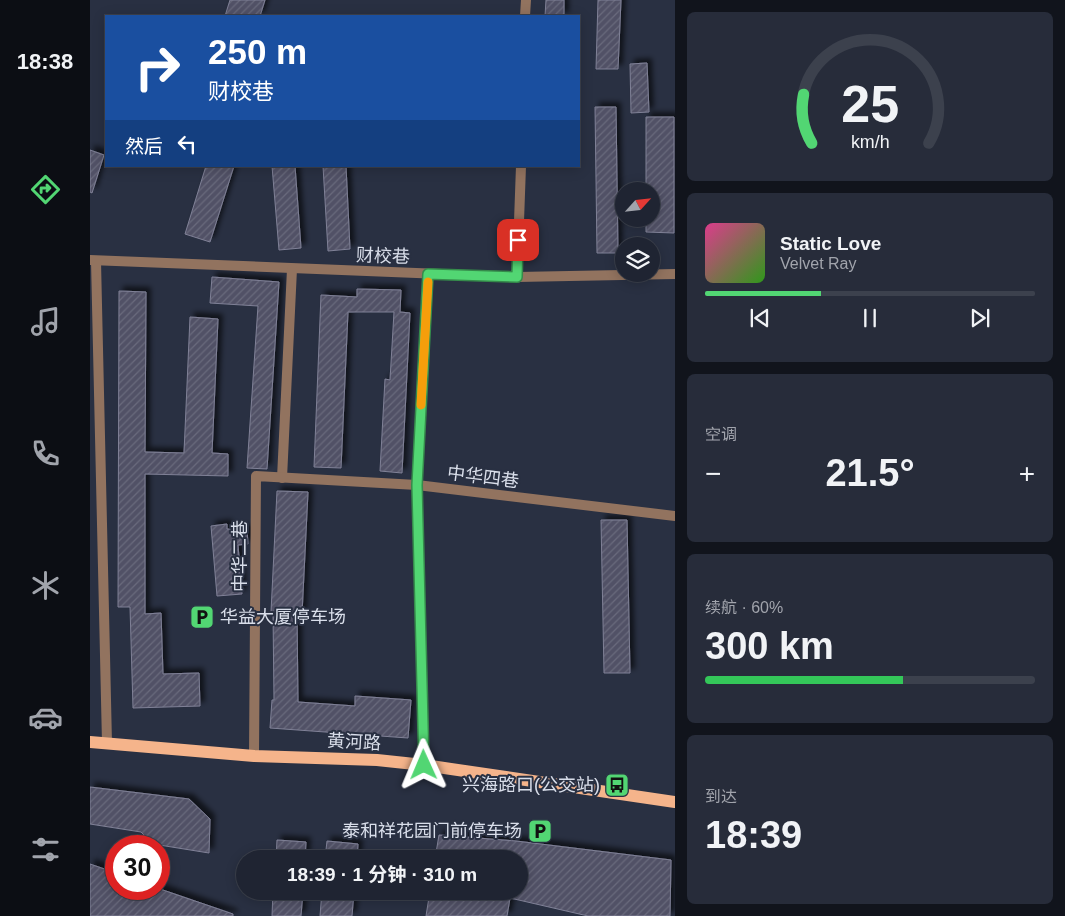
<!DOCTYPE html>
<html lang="zh">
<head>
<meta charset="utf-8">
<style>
	:root { --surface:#1f2432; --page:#272c3a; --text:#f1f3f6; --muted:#a1a4ac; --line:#3c414d; --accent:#52d673 }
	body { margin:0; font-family:Helvetica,"Noto Sans SC",sans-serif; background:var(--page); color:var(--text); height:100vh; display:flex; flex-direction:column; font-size:19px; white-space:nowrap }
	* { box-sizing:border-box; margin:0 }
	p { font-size:16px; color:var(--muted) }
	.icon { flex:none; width:28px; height:28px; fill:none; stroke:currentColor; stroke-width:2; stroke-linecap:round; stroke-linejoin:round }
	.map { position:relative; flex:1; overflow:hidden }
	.details { display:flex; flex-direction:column; gap:12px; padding:12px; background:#11141c; width:390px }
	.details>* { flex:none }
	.banner { position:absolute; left:15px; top:15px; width:475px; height:152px; border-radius:0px; box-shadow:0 2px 12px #0003,0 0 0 1px var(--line); background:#1a4fa0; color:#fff; overflow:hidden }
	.needle { width:32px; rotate:63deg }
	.buttons { position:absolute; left:525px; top:182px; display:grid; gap:10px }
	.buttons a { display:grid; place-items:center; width:45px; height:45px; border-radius:50%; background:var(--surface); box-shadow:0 2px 12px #0003,0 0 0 1px var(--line); font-size:25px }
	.speed { position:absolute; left:15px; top:835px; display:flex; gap:10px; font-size:25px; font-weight:700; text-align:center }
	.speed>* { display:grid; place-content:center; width:65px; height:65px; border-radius:50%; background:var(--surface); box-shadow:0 2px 12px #0003,0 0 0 1px var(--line); line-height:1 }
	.speed .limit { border:8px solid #d22; background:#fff; color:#111 }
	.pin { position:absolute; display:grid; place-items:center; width:42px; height:42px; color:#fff; margin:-21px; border-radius:10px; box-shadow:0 2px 8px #0006 }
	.me { position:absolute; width:55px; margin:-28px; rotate:359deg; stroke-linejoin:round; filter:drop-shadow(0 0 4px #0008) }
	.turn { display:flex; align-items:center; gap:18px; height:105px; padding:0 20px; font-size:22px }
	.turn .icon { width:65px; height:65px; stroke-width:2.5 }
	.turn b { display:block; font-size:35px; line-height:42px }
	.then { display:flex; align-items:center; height:48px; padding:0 20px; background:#0003; gap:10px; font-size:19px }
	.big { font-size:38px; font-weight:700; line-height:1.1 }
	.details .widget { flex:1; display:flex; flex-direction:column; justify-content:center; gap:8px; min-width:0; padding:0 18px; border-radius:8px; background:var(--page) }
	.details .dial { align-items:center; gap:0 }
	.dial svg { height:130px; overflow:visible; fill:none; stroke:var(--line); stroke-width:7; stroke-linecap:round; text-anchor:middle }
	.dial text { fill:var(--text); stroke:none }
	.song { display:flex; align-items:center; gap:15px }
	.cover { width:60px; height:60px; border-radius:8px; background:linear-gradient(135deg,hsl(330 70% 55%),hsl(110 70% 35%)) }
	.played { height:5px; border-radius:2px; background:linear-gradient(90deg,var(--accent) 35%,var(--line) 35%) }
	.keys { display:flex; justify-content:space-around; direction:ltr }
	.heat { display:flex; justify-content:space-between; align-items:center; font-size:28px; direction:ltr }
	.charge { height:8px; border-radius:4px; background:linear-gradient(90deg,#34c759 60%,var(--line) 0) }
	.trip { position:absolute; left:146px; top:850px; width:292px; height:50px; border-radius:25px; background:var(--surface); box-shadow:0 2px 12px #0003,0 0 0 1px var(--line); font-weight:700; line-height:50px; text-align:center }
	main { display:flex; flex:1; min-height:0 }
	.dock { display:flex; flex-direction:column; width:90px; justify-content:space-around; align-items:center; background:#0c0e14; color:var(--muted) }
	.dock .icon { width:35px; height:35px }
	.dock .selected { color:var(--accent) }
	.dock b { font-size:22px; color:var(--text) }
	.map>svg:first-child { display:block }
	.building { fill:url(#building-hatch); stroke:#808197; filter:url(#shadow) }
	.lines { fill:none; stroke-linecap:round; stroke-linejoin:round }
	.minor { stroke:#92735f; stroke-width:10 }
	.primary { stroke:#f5b48b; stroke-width:12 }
	.route-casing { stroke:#358b4b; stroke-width:12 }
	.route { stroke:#52d673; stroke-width:9 }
	.slow { stroke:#f59e0b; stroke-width:9 }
	.labels { text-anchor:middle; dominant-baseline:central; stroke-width:4; stroke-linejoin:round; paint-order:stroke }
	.street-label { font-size:18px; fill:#d9deea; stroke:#293042 }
	.poi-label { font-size:18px; fill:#d9deea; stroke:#293042; text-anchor:end }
</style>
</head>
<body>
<main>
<nav class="dock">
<b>18:38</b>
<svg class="icon selected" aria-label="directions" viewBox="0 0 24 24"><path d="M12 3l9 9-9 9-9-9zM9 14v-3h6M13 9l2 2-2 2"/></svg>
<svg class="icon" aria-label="music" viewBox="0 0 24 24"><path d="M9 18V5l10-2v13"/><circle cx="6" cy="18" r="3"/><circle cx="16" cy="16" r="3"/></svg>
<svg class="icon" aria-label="phone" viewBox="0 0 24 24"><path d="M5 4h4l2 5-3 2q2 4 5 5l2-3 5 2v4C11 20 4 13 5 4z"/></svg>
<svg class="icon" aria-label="climate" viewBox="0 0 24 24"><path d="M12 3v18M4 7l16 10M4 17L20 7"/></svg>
<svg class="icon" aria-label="car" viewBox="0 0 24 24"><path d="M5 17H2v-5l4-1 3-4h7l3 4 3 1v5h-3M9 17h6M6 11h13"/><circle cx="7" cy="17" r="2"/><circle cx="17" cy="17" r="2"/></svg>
<svg class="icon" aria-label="filters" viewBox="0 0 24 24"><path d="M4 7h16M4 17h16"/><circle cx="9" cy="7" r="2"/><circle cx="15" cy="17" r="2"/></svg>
</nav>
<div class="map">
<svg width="585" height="916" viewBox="0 0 585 916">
	<defs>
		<pattern id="building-hatch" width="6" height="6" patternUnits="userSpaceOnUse" patternTransform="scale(1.25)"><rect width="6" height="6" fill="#515166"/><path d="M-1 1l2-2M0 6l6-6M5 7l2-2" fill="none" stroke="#696a7c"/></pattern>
		<filter id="shadow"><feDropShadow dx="4.5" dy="-4.5" stdDeviation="2.5" flood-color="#0009"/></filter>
	</defs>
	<rect width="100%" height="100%" fill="#293042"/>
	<!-- building -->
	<g class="building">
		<path d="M 140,0 L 175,0 L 170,16 L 135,16 Z"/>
		<path d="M 456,0 L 474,0 L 474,16 L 455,16 Z"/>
		<path d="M 508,0 L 531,0 L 528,69 L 506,69 Z"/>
		<path d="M 557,63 L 559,112 L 541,113 L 540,64 Z"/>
		<path d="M 505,107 L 526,107 L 528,253 L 507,253 Z"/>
		<path d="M 556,117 L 584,117 L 584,233 L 556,232 L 556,219 L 561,219 L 561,191 L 556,191 Z"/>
		<path d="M 0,150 L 14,155 L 2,193 L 0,192 Z"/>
		<path d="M 116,166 L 144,166 L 120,242 L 95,234 Z"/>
		<path d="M 182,166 L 205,166 L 211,248 L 189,250 Z"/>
		<path d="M 233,166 L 256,166 L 260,249 L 238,251 Z"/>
		<path d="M 122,277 L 189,282 L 177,469 L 157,468 L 168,306 L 120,303 Z"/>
		<path d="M 267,289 L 311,290 L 310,312 L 320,313 L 312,473 L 290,471 L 295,379 L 300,380 L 304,312 L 258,312 L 251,468 L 224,467 L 231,295 L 267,297 Z"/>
		<path d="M 29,291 L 56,292 L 55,452 L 94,453 L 100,317 L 128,319 L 122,453 L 138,454 L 138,476 L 55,474 L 55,614 L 71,613 L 73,674 L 109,673 L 110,706 L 43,708 L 40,607 L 28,607 Z"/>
		<path d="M 187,491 L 218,492 L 212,614 L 207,614 L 208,702 L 265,706 L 265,696 L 321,700 L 318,738 L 180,728 L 182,700 L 184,700 L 183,613 L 181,612 Z"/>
		<path d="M 511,520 L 537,520 L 540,673 L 514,673 Z"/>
		<path d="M 137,524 L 137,529 L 157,530 L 158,544 L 148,545 L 152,594 L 127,596 L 121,526 Z"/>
		<path d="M 0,787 L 99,799 L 120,819 L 119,853 L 63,844 L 51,832 L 0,824 Z"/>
		<path d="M 349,835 L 426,841 L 581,860 L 580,916 L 498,916 L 420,898 L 417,916 L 336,916 L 340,891 L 430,891 L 430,859 L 345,859 Z"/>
		<path d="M 187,840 L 216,842 L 215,859 L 186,859 Z"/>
		<path d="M 237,841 L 268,844 L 267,859 L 235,859 Z"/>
		<path d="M 0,864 L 26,873 L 26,889 L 70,889 L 143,914 L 143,916 L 0,916 Z"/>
		<path d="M 183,891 L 213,891 L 211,916 L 182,916 Z"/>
		<path d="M 232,891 L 264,891 L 262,916 L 230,916 Z"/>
	</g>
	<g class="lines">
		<!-- minor -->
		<g class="minor">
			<path d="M 435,16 L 436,0"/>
			<path d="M 0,260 L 427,277 L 585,274"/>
			<path d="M 6,261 L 17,743"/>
			<path d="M 427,277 L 431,166"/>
			<path d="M 192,478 L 202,269"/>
			<path d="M 164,756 L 166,476 L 327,485 L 585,516"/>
			<path d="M 334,765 L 327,485 L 338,274"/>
		</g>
		<!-- primary -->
		<path class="primary" d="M 0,742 L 164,756 L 287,760 L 334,765 L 585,802"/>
	</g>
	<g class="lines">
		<!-- route casing -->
		<g class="route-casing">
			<path id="route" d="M 334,765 L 327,485 L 338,274 L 427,277 L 428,240"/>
		</g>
		<!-- route -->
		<use href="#route" class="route"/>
		<!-- slow -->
		<path class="slow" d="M 331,405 L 338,282"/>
	</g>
	<!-- icons -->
	<defs>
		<g id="parking-square" transform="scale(1.25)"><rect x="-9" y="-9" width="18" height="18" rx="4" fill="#52d673" stroke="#293042"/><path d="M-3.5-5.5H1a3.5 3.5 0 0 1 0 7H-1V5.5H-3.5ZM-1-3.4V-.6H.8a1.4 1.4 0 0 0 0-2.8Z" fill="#111"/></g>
		<g id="bus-square" transform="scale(1.25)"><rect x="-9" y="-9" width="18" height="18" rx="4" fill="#52d673" stroke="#293042"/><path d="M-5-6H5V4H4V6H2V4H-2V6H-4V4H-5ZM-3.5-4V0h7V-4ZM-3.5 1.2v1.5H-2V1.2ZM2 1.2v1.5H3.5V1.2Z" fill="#111"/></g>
	</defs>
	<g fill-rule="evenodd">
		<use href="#parking-square" x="112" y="617"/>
		<use href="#bus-square" x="527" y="785"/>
		<use href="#parking-square" x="450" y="831"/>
	</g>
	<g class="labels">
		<!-- street labels -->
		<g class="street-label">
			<text transform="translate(293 256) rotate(2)">财校巷</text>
			<text transform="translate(393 477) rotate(7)">中华四巷</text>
			<text transform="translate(150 556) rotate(-90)">中华二巷</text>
			<text transform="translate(264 742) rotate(3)">黄河路</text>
		</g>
		<!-- poi labels -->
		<g class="poi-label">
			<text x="130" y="617" text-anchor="start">华益大厦停车场</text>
			<text x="510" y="785">兴海路口(公交站)</text>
			<text x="432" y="831">泰和祥花园门前停车场</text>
		</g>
	</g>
</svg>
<div class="buttons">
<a><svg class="needle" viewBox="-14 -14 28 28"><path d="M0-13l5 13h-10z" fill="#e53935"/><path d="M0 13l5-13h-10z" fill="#a1a4ac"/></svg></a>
<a><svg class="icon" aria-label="layers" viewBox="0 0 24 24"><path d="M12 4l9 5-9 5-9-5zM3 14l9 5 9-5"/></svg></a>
</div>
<div class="speed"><div class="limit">30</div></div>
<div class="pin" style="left:428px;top:240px;background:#d93025"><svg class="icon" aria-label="arrive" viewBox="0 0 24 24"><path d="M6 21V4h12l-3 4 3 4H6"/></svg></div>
<svg class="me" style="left:334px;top:765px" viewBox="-20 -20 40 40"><path d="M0-17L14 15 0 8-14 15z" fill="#52d673" stroke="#fff" stroke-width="4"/></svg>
<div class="trip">18:39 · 1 分钟 · 310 m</div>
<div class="banner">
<div class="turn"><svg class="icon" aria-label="right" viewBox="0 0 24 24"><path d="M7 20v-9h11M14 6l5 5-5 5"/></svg><div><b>250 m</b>财校巷</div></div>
<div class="then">然后<svg class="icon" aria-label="left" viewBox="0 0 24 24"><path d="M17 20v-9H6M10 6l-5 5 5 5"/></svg></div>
</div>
</div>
<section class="details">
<div class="widget dial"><svg viewBox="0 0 100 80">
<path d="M14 69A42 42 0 1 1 86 69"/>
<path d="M14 69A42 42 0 0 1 9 39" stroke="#52d673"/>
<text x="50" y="56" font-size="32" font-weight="700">25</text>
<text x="50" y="72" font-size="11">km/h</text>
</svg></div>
<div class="widget">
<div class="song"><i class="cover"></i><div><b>Static Love</b><p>Velvet Ray</p></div></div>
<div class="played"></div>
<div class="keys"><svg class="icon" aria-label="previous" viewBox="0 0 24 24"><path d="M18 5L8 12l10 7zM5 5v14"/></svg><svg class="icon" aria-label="pause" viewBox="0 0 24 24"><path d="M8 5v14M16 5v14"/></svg><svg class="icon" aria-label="next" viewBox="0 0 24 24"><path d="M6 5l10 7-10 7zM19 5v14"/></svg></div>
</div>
<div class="widget"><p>空调</p>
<div class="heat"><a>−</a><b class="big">21.5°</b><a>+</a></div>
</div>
<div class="widget"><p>续航 · 60%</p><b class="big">300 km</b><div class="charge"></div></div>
<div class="widget"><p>到达</p><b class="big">18:39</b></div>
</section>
</main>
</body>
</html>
